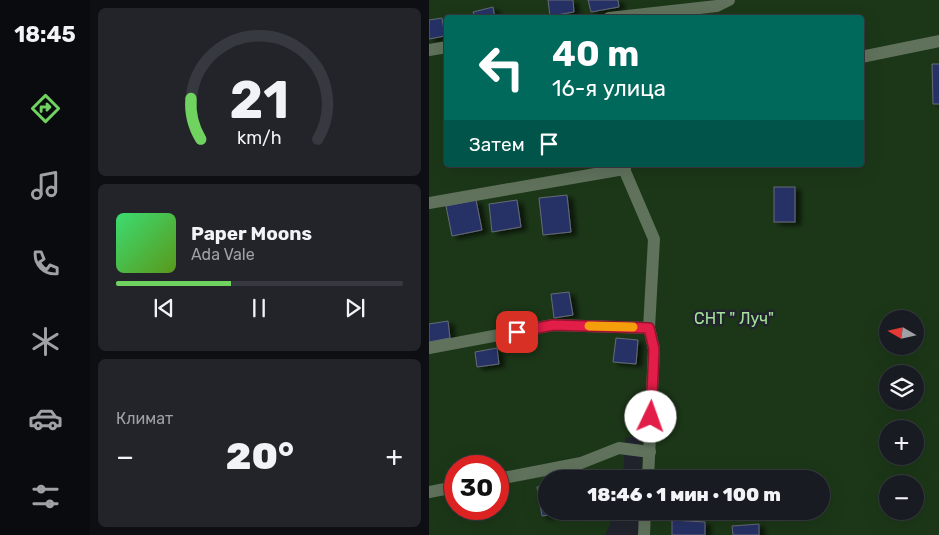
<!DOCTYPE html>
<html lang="ru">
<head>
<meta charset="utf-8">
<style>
	:root { --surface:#191b22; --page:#22242a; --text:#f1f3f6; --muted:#9fa1a5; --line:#373940; --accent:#70d35f }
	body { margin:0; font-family:Rubik,sans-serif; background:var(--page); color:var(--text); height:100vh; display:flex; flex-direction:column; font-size:19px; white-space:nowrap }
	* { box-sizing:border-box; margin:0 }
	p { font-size:16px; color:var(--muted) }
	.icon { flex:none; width:28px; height:28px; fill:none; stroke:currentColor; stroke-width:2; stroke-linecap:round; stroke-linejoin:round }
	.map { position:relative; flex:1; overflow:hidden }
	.side { display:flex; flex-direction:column; gap:8px; padding:8px; background:#0e0f13; width:339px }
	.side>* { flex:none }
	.guide { position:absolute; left:15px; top:15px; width:420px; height:152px; border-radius:5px; box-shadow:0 5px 20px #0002,0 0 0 1px var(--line); background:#00695c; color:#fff; overflow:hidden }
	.needle { width:32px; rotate:279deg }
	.buttons { position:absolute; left:450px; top:310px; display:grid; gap:10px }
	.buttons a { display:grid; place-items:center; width:45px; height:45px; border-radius:50%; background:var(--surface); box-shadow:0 5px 20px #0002,0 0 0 1px var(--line); font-size:25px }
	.speed { position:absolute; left:15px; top:455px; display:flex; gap:10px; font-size:25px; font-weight:700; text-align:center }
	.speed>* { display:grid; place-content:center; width:65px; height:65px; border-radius:50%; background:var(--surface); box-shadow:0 5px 20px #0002,0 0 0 1px var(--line); line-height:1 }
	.speed .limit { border:8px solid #d22; background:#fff; color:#111 }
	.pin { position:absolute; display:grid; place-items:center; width:42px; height:42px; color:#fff; margin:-21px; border-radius:10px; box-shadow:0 2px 8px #0006 }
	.me { position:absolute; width:55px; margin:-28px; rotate:3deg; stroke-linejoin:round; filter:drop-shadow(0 0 4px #0008) }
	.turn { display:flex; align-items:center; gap:18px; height:105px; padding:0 25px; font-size:22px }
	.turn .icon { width:65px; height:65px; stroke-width:2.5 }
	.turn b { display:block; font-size:35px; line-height:42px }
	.then { display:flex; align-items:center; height:48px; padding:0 25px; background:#0003; gap:10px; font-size:19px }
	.big { font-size:38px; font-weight:800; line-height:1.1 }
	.side .card { flex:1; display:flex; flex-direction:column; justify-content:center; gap:8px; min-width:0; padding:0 18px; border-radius:8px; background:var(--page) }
	.side .dial { align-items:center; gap:0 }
	.dial svg { height:130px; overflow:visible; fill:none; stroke:var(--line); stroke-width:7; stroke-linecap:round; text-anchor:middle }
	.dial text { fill:var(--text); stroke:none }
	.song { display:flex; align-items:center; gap:15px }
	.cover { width:60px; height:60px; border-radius:8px; background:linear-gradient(135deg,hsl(140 70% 55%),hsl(90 70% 35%)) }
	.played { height:5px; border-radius:2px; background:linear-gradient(90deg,var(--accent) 40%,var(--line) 40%) }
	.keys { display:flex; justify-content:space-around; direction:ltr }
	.heat { display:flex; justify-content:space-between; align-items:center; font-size:28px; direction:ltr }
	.trip { position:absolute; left:109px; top:470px; width:292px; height:50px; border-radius:25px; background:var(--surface); box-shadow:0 5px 20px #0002,0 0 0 1px var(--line); font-weight:800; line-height:50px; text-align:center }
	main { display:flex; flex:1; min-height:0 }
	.tabs { display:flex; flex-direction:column; width:90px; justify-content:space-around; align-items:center; background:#0a0b0e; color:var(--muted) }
	.tabs .icon { width:35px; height:35px }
	.tabs .selected { color:var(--accent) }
	.tabs b { font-size:22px; color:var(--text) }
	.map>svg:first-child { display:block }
	.green { fill:#1c3718; fill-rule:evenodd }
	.building { fill:#263366; stroke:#666a75; filter:url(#shadow) }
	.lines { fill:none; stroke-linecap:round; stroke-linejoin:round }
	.minor { stroke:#60725c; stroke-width:12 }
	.route-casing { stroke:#92132f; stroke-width:12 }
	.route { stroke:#e11d48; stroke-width:9 }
	.slow { stroke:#f59e0b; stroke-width:9 }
	.labels { text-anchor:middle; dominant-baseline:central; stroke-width:5; stroke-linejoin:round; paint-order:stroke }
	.park-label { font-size:16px; fill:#a3e298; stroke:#21242d }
</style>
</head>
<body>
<main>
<nav class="tabs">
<b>18:45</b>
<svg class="icon selected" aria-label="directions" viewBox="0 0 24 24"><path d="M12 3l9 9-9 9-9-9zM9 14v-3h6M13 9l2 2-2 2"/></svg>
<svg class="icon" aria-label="music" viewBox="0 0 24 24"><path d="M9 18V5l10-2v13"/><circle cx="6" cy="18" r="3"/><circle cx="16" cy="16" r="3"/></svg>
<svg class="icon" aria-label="phone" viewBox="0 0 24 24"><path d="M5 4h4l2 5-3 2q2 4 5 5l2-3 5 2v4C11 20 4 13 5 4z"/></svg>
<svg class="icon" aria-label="climate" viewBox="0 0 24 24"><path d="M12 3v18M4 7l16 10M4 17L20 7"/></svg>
<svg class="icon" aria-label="car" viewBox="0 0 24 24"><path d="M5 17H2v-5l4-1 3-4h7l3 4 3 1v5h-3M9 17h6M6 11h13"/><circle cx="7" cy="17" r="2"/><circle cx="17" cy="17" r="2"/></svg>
<svg class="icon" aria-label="filters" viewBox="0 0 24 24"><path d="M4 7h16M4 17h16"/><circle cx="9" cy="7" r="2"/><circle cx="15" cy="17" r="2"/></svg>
</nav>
<section class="side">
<div class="card dial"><svg viewBox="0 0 100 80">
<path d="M14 69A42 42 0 1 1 86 69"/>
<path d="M14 69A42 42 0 0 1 8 44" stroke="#70d35f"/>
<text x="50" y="56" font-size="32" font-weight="700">21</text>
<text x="50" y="72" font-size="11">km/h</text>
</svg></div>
<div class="card">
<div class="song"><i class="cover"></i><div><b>Paper Moons</b><p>Ada Vale</p></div></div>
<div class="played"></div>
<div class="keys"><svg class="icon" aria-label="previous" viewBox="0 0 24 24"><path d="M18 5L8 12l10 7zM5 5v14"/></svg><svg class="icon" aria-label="pause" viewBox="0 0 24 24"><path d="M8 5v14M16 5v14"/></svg><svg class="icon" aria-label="next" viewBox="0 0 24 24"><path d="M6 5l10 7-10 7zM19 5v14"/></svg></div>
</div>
<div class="card"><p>Климат</p>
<div class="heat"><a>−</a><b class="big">20°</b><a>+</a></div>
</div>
</section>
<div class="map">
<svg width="511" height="535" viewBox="0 0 511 535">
	<defs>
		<filter id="shadow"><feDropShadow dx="5.5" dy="3" stdDeviation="2.5" flood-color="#0009"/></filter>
	</defs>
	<rect width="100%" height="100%" fill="#21242d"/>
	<!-- green -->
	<path class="green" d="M 0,0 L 510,0 L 510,535 L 214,535 L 214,511 L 392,511 L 392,479 L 213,479 L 212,438 L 196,437 L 194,479 L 118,479 L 118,511 L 187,511 L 176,535 L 0,535 ZM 18,18 L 432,18 L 432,165 L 18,165 ZM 459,319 L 486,319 L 486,346 L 459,346 ZM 459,374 L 486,374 L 486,401 L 459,401 ZM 459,429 L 486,429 L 486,456 L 459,456 ZM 26,466 L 69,466 L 69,509 L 26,509 ZM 459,484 L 486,484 L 486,511 L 459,511 Z"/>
	<!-- building -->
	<g class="building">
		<path d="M 119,0 L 144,0 L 145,12 L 121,16 Z"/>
		<path d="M 159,0 L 189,0 L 190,7 L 162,12 Z"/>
		<path d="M 64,7 L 66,18 L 46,18 L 44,12 Z"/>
		<path d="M 13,18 L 16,36 L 0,39 L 0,20 Z"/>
		<path d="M 503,64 L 511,64 L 511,104 L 504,104 Z"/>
		<rect x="345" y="187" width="21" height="35"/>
		<path d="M 138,195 L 142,232 L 114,235 L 110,198 Z"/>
		<path d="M 47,200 L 53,230 L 23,236 L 17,206 Z"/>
		<path d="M 88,200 L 92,227 L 63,232 L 60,204 Z"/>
		<path d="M 140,292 L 144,315 L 125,318 L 122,294 Z"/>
		<path d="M 19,321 L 21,338 L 0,342 L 0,324 Z"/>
		<path d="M 187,338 L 209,340 L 207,364 L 184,362 Z"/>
		<path d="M 68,348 L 70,364 L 48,367 L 46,352 Z"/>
		<path d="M 118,485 L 118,511 L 139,512 L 113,516 L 108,487 Z"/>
		<path d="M 243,520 L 276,522 L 276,535 L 243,535 Z"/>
		<path d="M 330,524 L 330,535 L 304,535 L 303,526 Z"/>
	</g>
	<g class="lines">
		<!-- minor -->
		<g class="minor">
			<path d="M 180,18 L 288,6 L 300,0"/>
			<path d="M 0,50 L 18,47"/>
			<path d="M 432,57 L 511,41"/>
			<path d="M 195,169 L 225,239 L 220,328 L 225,349 L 219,479"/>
			<path d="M 0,203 L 195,169 L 197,165"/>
			<path d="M 0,348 L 124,325 L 220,328"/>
			<path d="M 69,479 L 152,463 L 190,448 L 221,452"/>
			<path d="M 0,492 L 26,487"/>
			<path d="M 215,535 L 216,511"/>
		</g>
	</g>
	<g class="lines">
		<!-- route casing -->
		<g class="route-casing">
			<path id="route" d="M 88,332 L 124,325 L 220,328 L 225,349 L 222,417"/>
		</g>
		<!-- route -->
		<use href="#route" class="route"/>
		<!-- slow -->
		<path class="slow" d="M 160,326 L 204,327"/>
	</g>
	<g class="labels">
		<!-- park labels -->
		<g class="park-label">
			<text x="305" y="318">СНТ " Луч"</text>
		</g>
	</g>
</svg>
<div class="buttons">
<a><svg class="needle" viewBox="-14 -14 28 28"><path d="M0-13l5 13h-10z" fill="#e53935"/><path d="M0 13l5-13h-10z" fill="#9fa1a5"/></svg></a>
<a><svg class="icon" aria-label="layers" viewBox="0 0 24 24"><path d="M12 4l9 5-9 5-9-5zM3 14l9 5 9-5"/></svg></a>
<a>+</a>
<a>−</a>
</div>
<div class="speed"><div class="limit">30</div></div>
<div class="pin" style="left:88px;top:332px;background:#d93025"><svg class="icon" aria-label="arrive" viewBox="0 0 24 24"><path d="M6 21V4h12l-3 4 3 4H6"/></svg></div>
<svg class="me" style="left:222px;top:417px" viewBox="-20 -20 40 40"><circle r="19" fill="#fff"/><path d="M0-13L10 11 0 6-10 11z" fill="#e11d48"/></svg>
<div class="trip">18:46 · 1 мин · 100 m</div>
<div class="guide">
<div class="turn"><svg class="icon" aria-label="left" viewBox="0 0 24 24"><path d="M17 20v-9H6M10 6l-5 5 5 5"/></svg><div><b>40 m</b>16-я улица</div></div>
<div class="then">Затем<svg class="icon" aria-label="arrive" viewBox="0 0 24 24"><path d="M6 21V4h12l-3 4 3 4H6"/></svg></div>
</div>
</div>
</main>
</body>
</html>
